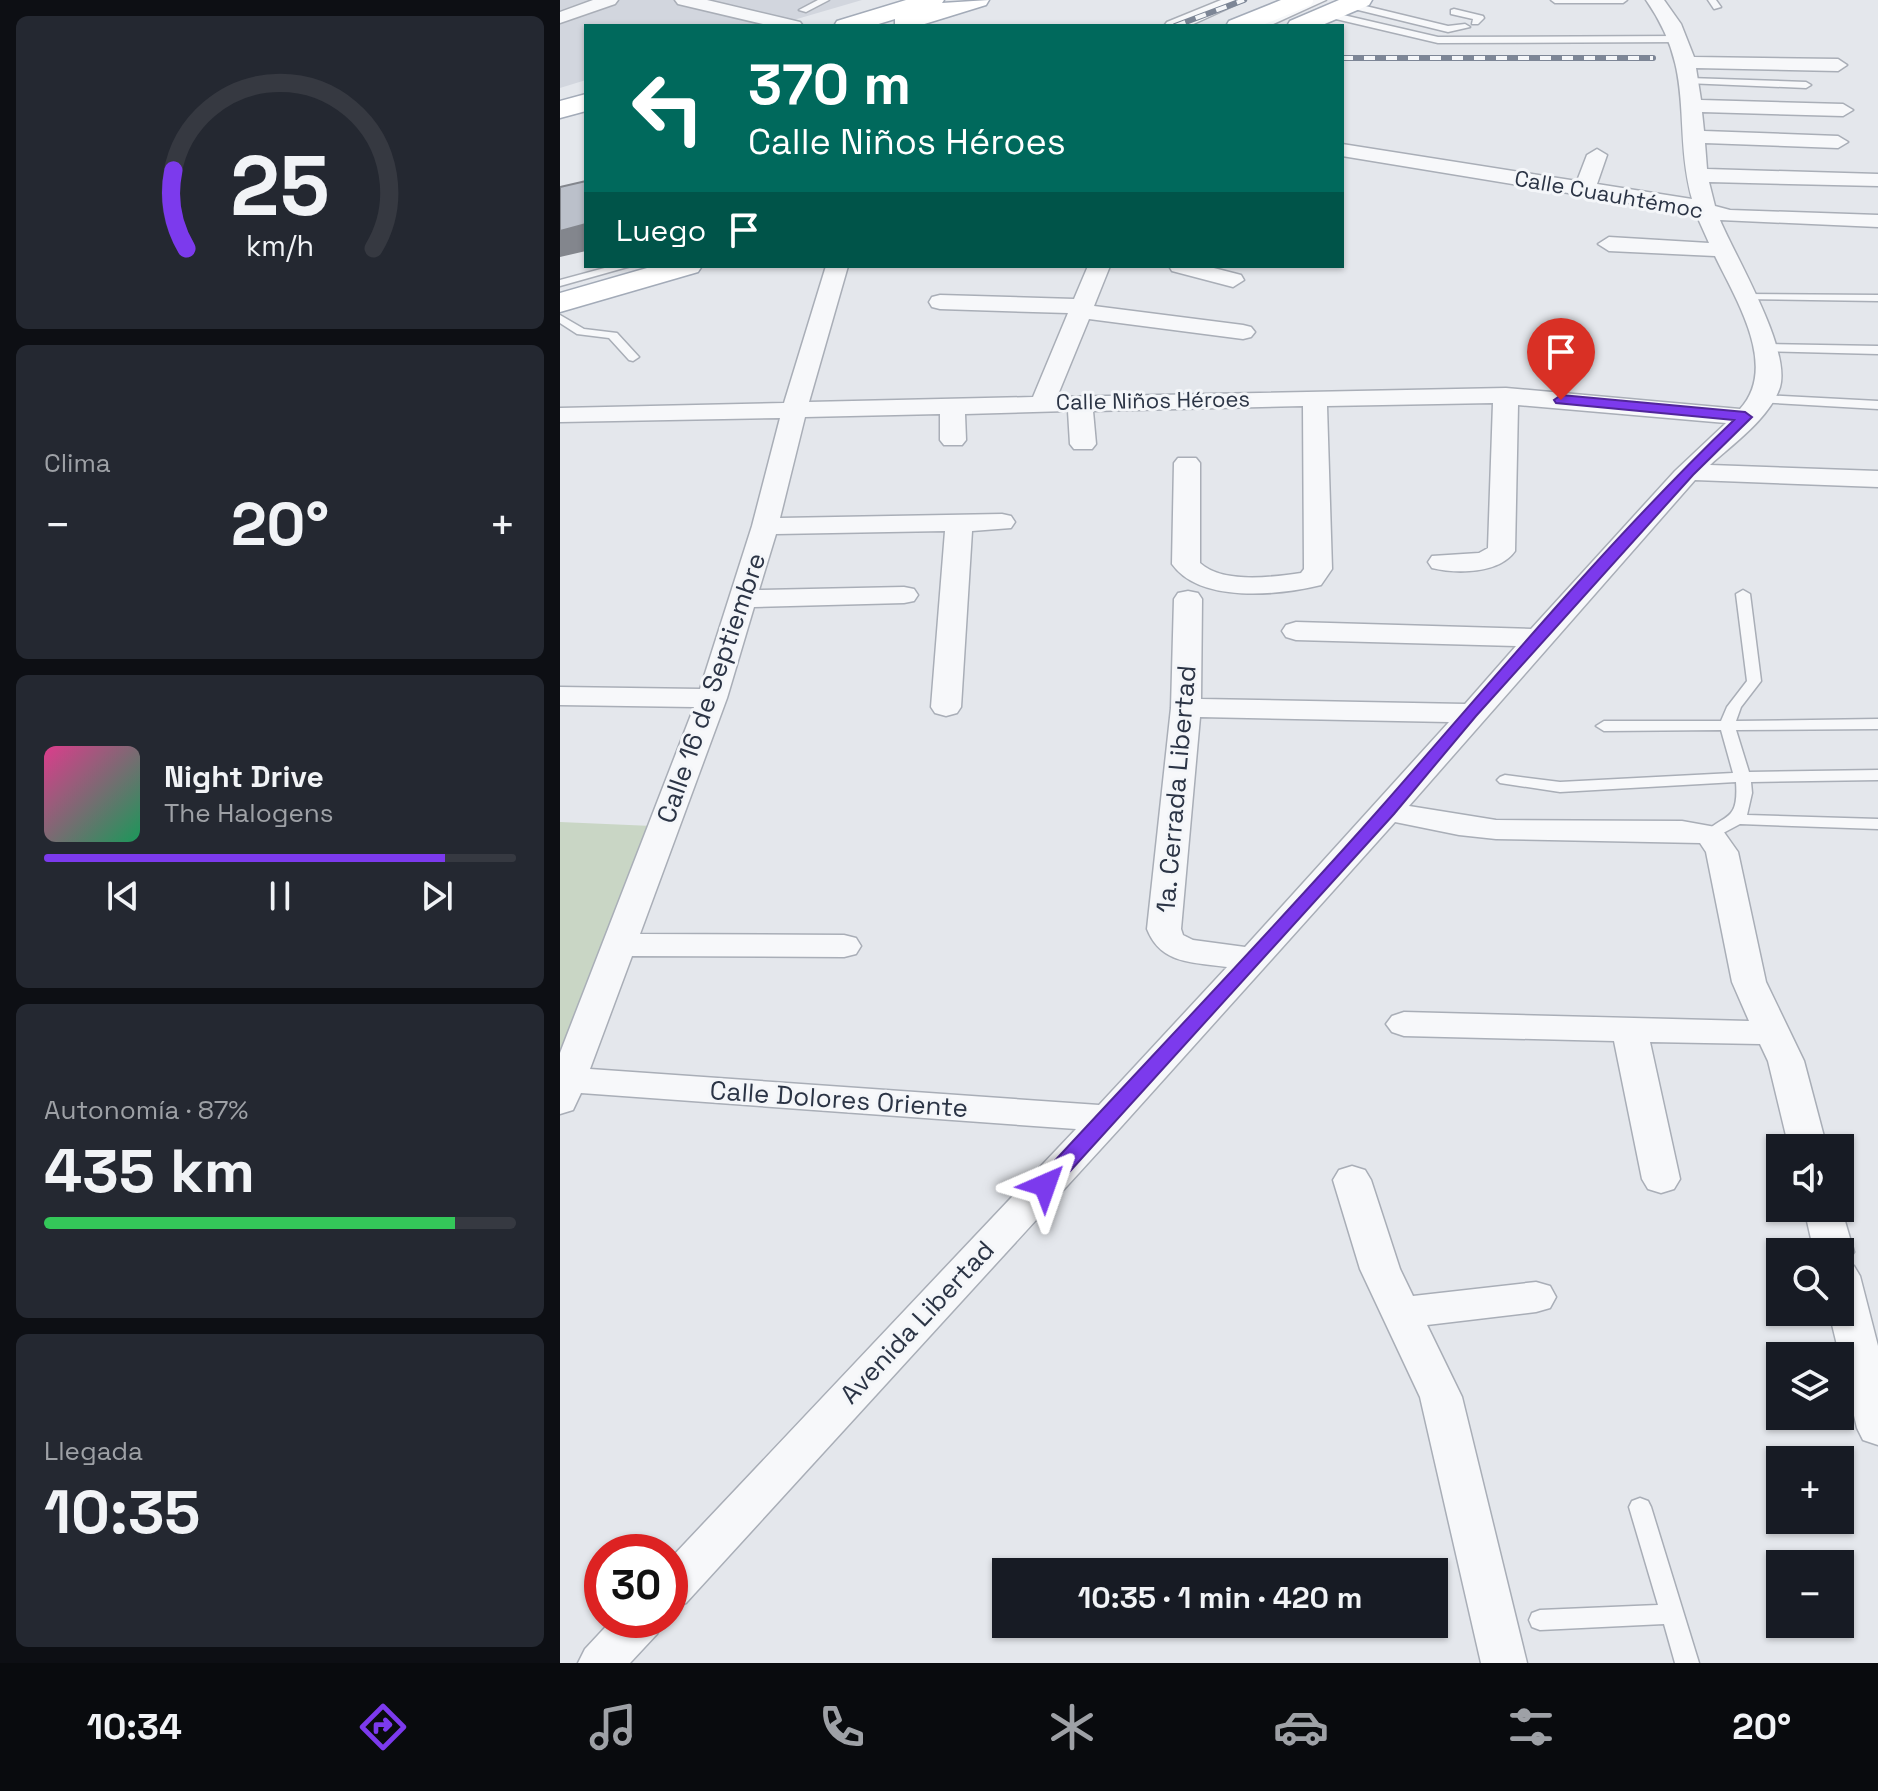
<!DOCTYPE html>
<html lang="es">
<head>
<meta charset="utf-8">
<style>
	:root { --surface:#171b24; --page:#242831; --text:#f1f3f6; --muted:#9ea1a6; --line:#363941; --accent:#7c3aed }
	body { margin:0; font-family:"Space Grotesk",sans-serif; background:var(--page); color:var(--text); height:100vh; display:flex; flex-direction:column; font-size:30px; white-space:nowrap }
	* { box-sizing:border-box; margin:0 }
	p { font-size:26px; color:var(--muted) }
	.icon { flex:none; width:44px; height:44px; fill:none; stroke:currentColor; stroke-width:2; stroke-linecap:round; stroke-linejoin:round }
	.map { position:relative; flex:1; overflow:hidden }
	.panel { display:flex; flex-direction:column; gap:16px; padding:16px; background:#0d0f14; width:560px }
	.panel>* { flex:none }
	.banner { position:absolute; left:24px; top:24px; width:760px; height:244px; border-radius:0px; box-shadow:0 2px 6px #0004; background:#00695c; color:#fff; overflow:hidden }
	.tools { position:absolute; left:1206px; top:1134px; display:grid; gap:16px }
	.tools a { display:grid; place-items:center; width:88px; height:88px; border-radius:0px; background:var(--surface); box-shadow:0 2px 6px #0004; font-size:40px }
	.speed { position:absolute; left:24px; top:1534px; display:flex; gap:16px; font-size:40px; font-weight:700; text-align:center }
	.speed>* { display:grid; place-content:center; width:104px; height:104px; border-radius:50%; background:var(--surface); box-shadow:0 2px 6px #0004; line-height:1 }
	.speed .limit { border:12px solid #d22; background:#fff; color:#111 }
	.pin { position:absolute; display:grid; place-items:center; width:68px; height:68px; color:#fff; margin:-82px -34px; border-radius:50% 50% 50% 0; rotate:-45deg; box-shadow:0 0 8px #0007 }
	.pin .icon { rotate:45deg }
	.me { position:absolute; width:88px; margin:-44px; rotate:43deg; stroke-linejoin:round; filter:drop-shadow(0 0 6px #0008) }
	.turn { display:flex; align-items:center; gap:28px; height:168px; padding:0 32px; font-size:36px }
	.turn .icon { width:104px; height:104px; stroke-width:2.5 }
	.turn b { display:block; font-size:56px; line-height:68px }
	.then { display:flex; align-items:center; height:76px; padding:0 32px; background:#0003; gap:16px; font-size:30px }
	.big { font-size:60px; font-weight:700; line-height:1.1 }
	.panel .card { flex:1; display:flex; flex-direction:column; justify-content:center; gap:12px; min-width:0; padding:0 28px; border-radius:12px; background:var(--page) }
	.panel .dial { align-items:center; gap:0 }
	.dial svg { height:208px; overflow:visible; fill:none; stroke:var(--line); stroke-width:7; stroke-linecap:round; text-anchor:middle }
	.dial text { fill:var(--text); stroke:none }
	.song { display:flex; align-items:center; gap:24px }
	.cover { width:96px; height:96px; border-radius:12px; background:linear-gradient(135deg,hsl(330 70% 55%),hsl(150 70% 35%)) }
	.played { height:8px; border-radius:4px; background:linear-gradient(90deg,var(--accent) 85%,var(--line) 85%) }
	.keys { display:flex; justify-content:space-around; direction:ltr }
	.heat { display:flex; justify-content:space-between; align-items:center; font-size:44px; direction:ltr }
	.charge { height:12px; border-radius:6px; background:linear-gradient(90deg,#34c759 87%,var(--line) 0) }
	.trip { position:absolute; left:432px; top:1558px; width:456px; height:80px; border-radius:0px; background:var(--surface); box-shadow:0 2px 6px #0004; font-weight:700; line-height:80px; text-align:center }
	.dock { display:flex; height:128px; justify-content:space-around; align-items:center; background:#090b0e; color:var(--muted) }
	.dock .icon { width:56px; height:56px }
	.dock .selected { color:var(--accent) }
	.dock b { font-size:36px; color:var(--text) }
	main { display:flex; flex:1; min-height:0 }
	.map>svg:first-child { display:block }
	.built { fill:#d2d6de }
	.green { fill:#c9d6c5 }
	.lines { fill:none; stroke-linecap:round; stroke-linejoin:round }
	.service-casing { stroke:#a9aeb7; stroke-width:3 }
	.minor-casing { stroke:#a9aeb7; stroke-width:3 }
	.primary-casing { stroke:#a3abb8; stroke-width:3 }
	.service { fill:#f7f8fa; fill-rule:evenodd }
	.minor { fill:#f7f8fa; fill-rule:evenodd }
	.primary { fill:#fff; fill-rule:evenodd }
	.rail-casing { stroke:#7d8696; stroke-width:6 }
	.rail { stroke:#f4f6f9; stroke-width:4; stroke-dasharray:11; stroke-linecap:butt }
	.shaded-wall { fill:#83868d }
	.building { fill:#bbc0ca; stroke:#83868d; stroke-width:2 }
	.route { fill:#7c3aed; stroke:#51269a; stroke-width:2 }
	.labels { text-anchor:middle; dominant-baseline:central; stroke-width:6; stroke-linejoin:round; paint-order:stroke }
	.far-street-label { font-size:22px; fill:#2b3445; stroke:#f4f6f9 }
	.street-label { font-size:26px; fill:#2b3445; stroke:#f4f6f9 }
</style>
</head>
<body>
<main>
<section class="panel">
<div class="card dial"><svg viewBox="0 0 100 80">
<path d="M14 69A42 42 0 1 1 86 69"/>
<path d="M14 69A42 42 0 0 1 9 39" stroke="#7c3aed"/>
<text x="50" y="56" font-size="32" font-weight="700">25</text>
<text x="50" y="72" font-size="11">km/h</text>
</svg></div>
<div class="card"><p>Clima</p>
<div class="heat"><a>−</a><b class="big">20°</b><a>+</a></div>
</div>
<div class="card">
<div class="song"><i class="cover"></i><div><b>Night Drive</b><p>The Halogens</p></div></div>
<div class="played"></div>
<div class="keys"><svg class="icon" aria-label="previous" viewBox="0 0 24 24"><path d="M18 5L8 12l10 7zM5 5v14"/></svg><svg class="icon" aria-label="pause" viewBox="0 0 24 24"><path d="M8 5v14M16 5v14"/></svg><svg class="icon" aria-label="next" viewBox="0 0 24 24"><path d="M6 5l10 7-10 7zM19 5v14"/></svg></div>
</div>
<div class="card"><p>Autonomía · 87%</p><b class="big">435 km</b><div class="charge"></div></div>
<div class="card"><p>Llegada</p><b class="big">10:35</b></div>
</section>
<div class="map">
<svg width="1318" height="1663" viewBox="0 0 1318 1663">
	<rect width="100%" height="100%" fill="#e4e7ec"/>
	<!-- built -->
	<path class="built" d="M 0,0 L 302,0 L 213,26 L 26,26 L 26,80 L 0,88 Z"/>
	<!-- green -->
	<path class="green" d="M 0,822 L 92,826 L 0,1085 Z"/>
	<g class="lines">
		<!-- service casing -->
		<g class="service-casing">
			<g id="service">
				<path d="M 258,0 L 269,0 L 246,12 L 239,10 Z"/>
				<path d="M 754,0 L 766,0 L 709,26 L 696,26 Z"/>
				<path d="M 991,0 L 1067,0 L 1063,3 L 995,3 Z"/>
				<path d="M 1148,0 L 1156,0 L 1161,7 L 1154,9 Z"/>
				<path d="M 789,2 L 888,26 L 905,24 L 910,27 L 888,32 L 786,7 L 785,5 Z"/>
				<path d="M 894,9 L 923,16 L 924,18 L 918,24 L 912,24 L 913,19 L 891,14 L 891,10 Z"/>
				<path d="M 766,11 L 878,37 L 1121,36 L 1126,39 L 1121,42 L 878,43 L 763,16 L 763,12 Z"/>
				<path d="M 1129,78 L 1246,82 L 1251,85 L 1246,88 L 1126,83 L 1126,79 Z"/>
				<path d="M 52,266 L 71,266 L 0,286 L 0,280 Z"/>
				<path d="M 1183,294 L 1318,295 L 1318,301 L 1179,299 L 1177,297 Z"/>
				<path d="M 0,315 L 24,329 L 57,333 L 79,357 L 73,361 L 69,360 L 49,338 L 17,334 L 0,323 Z"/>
				<path d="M 1204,344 L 1318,346 L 1318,354 L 1200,351 L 1200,345 Z"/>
				<path d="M 1201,395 L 1318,401 L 1318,409 L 1197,402 L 1197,396 Z"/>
				<path d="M 1183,590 L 1190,594 L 1201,681 L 1181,707 L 1176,721 L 1318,719 L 1318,729 L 1176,730 L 1189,772 L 1318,770 L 1318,780 L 1191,782 L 1192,793 L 1187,815 L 1318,819 L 1318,829 L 1180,824 L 1150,840 L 1142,835 C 1164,813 1179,823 1176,782 L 1000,792 L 940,783 L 937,780 L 940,777 L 945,775 L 1000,782 L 1173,773 L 1161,730 L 1044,731 L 1036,726 L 1044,721 L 1161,721 L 1167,707 L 1187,681 L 1176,594 Z"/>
				<path d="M 1080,1498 L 1088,1501 L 1091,1507 L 1139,1663 L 1115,1663 L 1104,1624 L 980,1630 L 972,1627 L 969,1620 L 972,1613 L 980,1610 L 1098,1605 L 1069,1507 L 1072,1501 Z"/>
			</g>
		</g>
		<!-- minor casing -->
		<g class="minor-casing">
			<g id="minor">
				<path d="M 33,0 L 58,0 L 55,4 L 0,23 L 0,12 Z"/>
				<path d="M 115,0 L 147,0 L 240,22 L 243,26 L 211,26 L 118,4 Z"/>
				<path d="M 661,0 L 686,0 L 629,26 L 604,26 L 607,22 Z"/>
				<path d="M 1086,0 L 1104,0 L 1121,24 L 1134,57 L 1278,59 L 1287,65 L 1278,71 L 1136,68 L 1141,100 L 1283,104 L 1293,110 L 1283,116 L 1142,112 L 1144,131 L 1278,136 L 1288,142 L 1278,148 L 1145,143 L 1147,169 L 1318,174 L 1318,186 L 1149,182 L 1155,206 L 1170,210 L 1318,215 L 1318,227 L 1160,220 C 1176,258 1231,349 1220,387 C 1210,418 1173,444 1150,465 L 1318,471 L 1318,487 L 1135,480 L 849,806 L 936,820 L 1122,821 L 1161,828 L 1178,852 L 1206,982 L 1244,1061 L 1267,1148 L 1229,1148 L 1208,1061 L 1200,1044 L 1090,1042 L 1120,1179 L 1114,1189 L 1101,1193 L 1088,1189 L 1082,1179 L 1054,1041 L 844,1036 L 832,1032 L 826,1024 L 832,1016 L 844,1012 L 1189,1021 L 1172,982 L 1146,852 L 1140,843 L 936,839 L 899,835 L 835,822 L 561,1127 L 126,1603 L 110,1608 L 110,1559 L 516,1129 L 21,1093 L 13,1110 L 0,1114 L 0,1053 L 134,707 L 0,705 L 0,687 L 140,689 L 192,526 L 220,418 L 0,422 L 0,408 L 224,403 L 266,266 L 288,266 L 249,402 L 473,397 L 508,313 L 380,309 L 372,307 L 369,302 L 372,297 L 380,295 L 514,299 L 528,266 L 550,266 L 534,306 L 683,325 L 691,327 L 695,332 L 691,337 L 683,339 L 529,319 L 497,397 L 946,388 L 1180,409 C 1219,367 1176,300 1155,256 L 1049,251 L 1038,244 L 1049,237 L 1149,243 L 1136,214 L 782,156 L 782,144 L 1017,181 L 1027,155 L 1037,149 L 1047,155 L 1037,184 L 1132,199 C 1112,123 1137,73 1086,0 ZM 933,403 L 928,548 L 919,553 L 872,556 L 868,562 L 872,568 C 897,574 939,574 955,551 L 958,405 L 1166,423 L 1115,471 L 971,629 L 736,622 L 726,625 L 722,631 L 726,637 L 736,640 L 956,646 L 905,704 L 641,699 L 642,599 L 638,593 L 628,591 L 618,593 L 614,599 L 611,708 L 587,929 C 601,965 634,962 667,967 L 539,1105 L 30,1069 L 72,956 L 284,957 L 296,954 L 301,946 L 296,938 L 284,935 L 80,934 L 167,698 L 194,607 L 344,603 L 354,601 L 358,595 L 354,589 L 344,587 L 199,590 L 216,534 L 385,531 L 371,707 L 375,713 L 386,716 L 397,713 L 401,707 L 412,531 L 451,528 L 455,522 L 451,516 L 442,514 L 220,518 L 245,417 L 380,414 L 380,440 L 384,445 L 402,445 L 406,440 L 405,414 L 508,411 L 510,444 L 514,449 L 532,449 L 536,444 L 533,411 L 743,406 L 744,569 L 741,573 C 713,577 663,584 640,563 L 640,463 L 636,458 L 618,458 L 614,463 L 612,564 C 640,604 720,595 761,585 L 772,569 L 767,406 ZM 640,717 L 889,722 L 685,947 L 633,940 L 623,935 L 621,929 Z"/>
				<path d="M 609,266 L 646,266 L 681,275 L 684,280 L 673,287 L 612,271 Z"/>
				<path d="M 792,1166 L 805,1170 L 811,1180 L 840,1269 L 853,1296 L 976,1282 L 990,1286 L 996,1297 L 990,1308 L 976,1312 L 867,1325 L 902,1397 L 967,1663 L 921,1663 L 860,1397 L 800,1269 L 773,1180 L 779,1170 Z"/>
				<path d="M 1280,1204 L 1294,1252 L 1286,1263 L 1294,1266 L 1300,1276 L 1318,1346 L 1318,1445 L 1303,1440 L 1297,1428 L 1269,1312 L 1280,1312 L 1280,1252 L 1254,1252 L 1244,1208 L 1280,1208 Z"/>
				<path d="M 52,1620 L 104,1620 L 97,1634 L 70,1663 L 18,1663 L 25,1649 Z"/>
			</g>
		</g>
		<!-- primary casing -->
		<g class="primary-casing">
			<g id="primary">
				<path d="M 346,0 L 384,0 L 382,3 L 429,0 L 426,5 L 358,26 L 335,26 L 335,19 L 312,26 L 274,26 L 277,21 Z"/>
				<path d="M 721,0 L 754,0 L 751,5 L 700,26 L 666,26 L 669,21 Z"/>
				<path d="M 779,0 L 812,0 L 809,5 L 760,26 L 727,26 L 730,21 Z"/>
				<path d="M 26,94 L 26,111 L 0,118 L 0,101 Z"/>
				<path d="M 94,266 L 142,266 L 138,272 L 0,312 L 0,293 Z"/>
			</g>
		</g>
		<!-- service -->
		<use href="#service" class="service"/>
		<!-- minor -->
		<use href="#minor" class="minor"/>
		<!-- primary -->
		<use href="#primary" class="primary"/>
		<!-- rail casing -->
		<g class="rail-casing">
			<g id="rail">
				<path d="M 615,26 L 684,0"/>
				<path d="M 782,58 L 1093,58"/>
			</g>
		</g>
		<!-- rail -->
		<use href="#rail" class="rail"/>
	</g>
	<!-- shaded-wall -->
	<path class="shaded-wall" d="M 26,224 L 26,251 L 0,257 L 0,231 Z"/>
	<!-- building -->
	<path class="building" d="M 26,181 L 26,224 L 0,231 L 0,187 Z"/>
	<!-- route -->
	<path class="route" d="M 1001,395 L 1185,412 L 1192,417 L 1133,475 L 916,716 L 834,814 L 493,1190 L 477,1190 L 474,1185 L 477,1180 C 592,1055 711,932 823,805 C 937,675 1049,540 1174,420 L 996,403 L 994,400 Z"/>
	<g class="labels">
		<!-- far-street labels -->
		<g class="far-street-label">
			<text transform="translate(1049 194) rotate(10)">Calle Cuauhtémoc</text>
			<text transform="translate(593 400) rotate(-1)">Calle Niños Héroes</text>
		</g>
		<!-- street labels -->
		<g class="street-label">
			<text transform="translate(151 688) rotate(-71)">Calle 16 de Septiembre</text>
			<text transform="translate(616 789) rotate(-85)">1a. Cerrada Libertad</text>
			<text transform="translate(279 1099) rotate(4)">Calle Dolores Oriente</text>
			<text transform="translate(357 1322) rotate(-47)">Avenida Libertad</text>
		</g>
	</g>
</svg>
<div class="tools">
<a><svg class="icon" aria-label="sound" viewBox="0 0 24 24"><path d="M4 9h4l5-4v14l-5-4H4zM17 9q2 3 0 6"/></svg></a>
<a><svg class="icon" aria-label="search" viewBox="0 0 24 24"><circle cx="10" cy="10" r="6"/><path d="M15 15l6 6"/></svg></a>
<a><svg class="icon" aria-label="layers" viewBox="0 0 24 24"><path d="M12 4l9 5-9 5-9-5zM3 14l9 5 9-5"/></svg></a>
<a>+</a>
<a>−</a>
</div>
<div class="speed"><div class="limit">30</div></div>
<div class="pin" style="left:1001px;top:400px;background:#d93025"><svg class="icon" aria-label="arrive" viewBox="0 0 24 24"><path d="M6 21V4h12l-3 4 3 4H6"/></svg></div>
<svg class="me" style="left:485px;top:1185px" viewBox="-20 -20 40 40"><path d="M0-17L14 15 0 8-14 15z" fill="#7c3aed" stroke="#fff" stroke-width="4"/></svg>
<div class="trip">10:35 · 1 min · 420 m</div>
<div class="banner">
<div class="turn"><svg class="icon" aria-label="left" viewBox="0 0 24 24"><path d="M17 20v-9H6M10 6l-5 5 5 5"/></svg><div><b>370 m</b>Calle Niños Héroes</div></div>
<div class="then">Luego<svg class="icon" aria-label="arrive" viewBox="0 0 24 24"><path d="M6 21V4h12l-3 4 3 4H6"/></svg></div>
</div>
</div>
</main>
<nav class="dock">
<b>10:34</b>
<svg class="icon selected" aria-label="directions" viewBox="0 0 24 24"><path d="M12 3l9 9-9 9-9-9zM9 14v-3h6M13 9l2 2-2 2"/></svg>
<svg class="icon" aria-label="music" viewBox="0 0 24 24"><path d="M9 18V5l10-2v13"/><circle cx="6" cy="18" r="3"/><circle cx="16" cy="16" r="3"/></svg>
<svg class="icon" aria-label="phone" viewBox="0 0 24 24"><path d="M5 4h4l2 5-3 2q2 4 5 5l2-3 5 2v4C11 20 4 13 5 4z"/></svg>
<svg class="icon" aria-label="climate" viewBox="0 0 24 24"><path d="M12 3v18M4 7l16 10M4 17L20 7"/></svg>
<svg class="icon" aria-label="car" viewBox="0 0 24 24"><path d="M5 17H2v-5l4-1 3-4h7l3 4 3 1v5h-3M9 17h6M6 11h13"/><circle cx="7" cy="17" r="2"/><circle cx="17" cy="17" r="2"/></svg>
<svg class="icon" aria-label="filters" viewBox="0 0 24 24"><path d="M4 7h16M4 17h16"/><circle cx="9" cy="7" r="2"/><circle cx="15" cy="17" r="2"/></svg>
<b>20°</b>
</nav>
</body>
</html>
